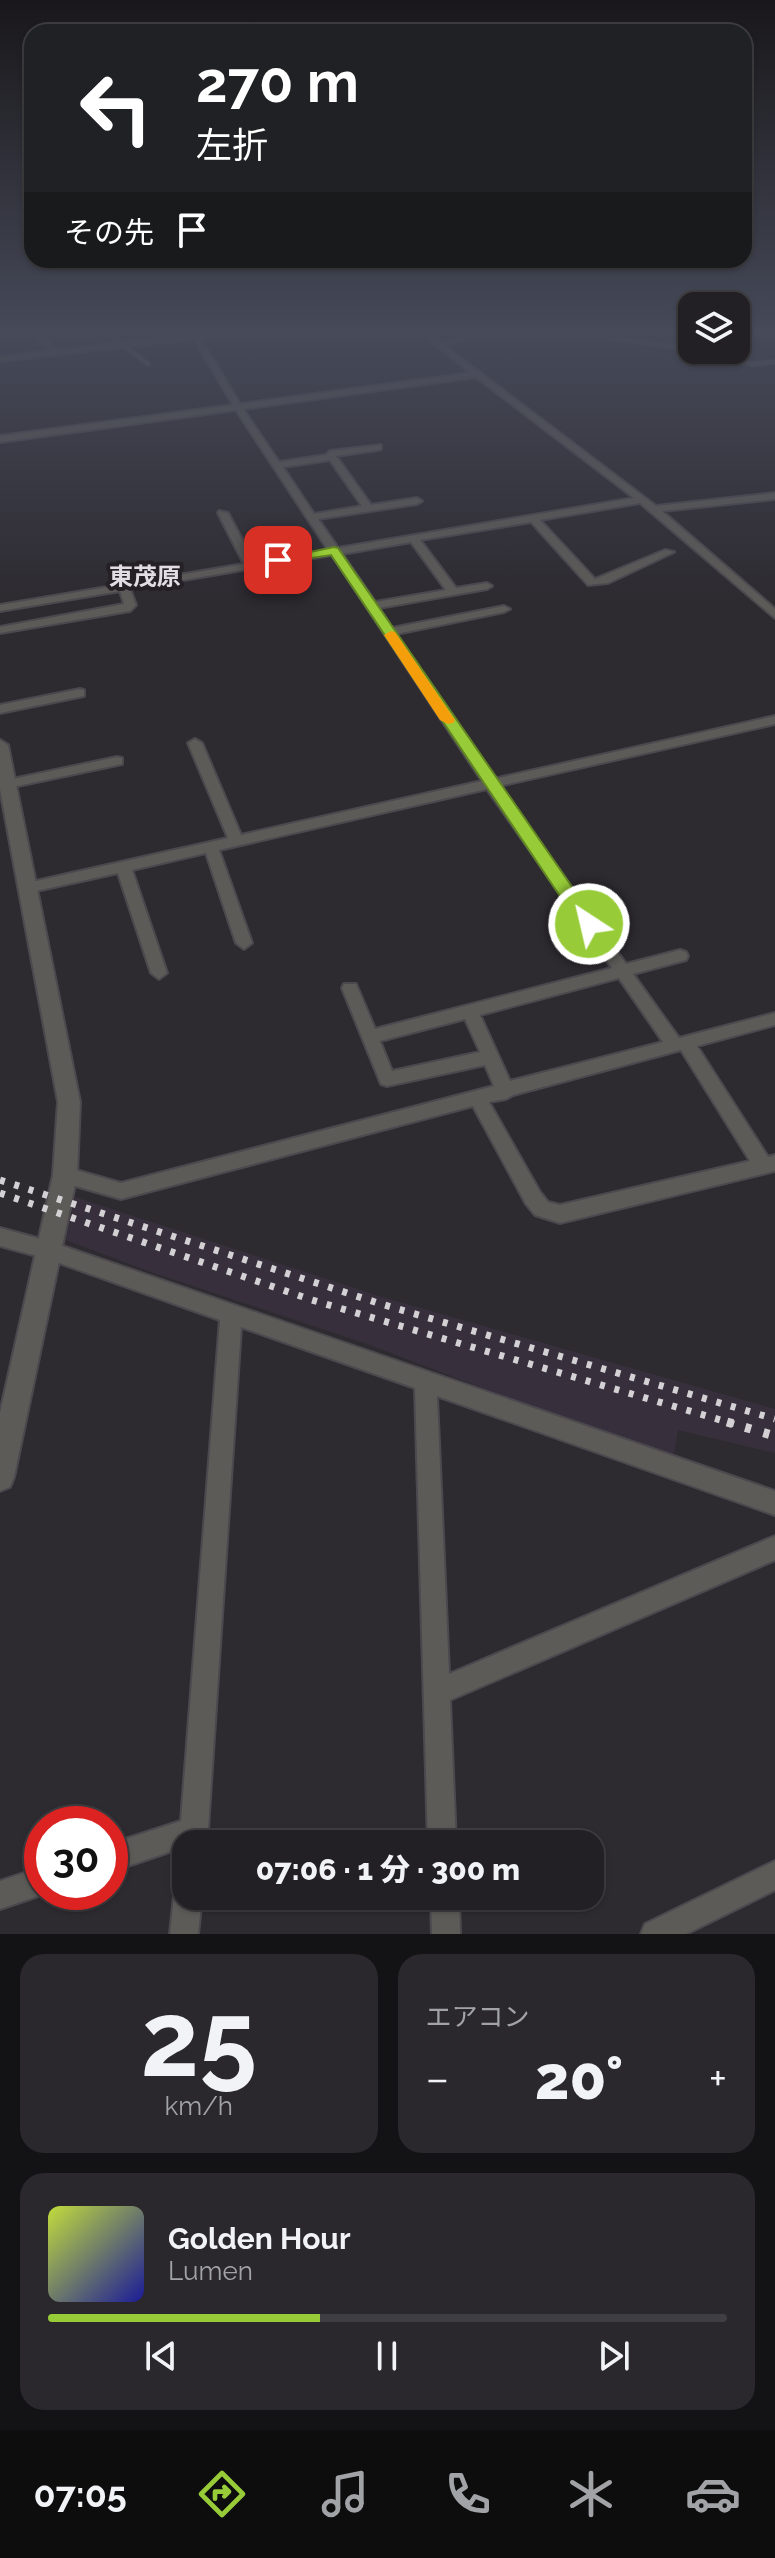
<!DOCTYPE html>
<html lang="ja">
<head>
<meta charset="utf-8">
<style>
	:root { --surface:#222024; --page:#2a282c; --text:#f1f3f6; --muted:#a2a3a6; --line:#3f3e41; --accent:#97cc38 }
	body { margin:0; font-family:Raleway,"Noto Sans JP",sans-serif; background:var(--page); color:var(--text); height:100vh; display:flex; flex-direction:column; font-size:30px; white-space:nowrap }
	* { box-sizing:border-box; margin:0 }
	p { font-size:26px; color:var(--muted) }
	.icon { flex:none; width:44px; height:44px; fill:none; stroke:currentColor; stroke-width:2; stroke-linecap:round; stroke-linejoin:round }
	.map { position:relative; height:1934px; overflow:hidden }
	.side { display:flex; flex-direction:column; gap:20px; padding:20px; background:#131214; flex:1 }
	.side>* { flex:none }
	.top-card { position:absolute; left:24px; top:24px; width:728px; height:244px; border-radius:24px; box-shadow:0 2px 6px #0004,0 0 0 2px var(--line); background:#202124; color:#fff; overflow:hidden }
	.fabs { position:absolute; left:678px; top:292px; display:grid; gap:16px }
	.fabs a { display:grid; place-items:center; width:72px; height:72px; border-radius:16px; background:var(--surface); box-shadow:0 2px 6px #0004,0 0 0 2px var(--line); font-size:40px }
	.speed { position:absolute; left:24px; top:1806px; display:flex; gap:16px; font-size:40px; font-weight:700; text-align:center }
	.speed>* { display:grid; place-content:center; width:104px; height:104px; border-radius:50%; background:var(--surface); box-shadow:0 2px 6px #0004,0 0 0 2px var(--line); line-height:1 }
	.speed .limit { border:12px solid #d22; background:#fff; color:#111 }
	.pin { position:absolute; display:grid; place-items:center; width:68px; height:68px; color:#fff; margin:-34px; border-radius:16px; box-shadow:0 4px 12px #0006 }
	.me { position:absolute; width:88px; margin:-44px; rotate:325deg; stroke-linejoin:round; filter:drop-shadow(0 0 6px #0008) }
	.turn { display:flex; align-items:center; gap:28px; height:168px; padding:0 40px; font-size:36px }
	.turn .icon { width:104px; height:104px; stroke-width:2.5 }
	.turn b { display:block; font-size:56px; line-height:68px }
	.then { display:flex; align-items:center; height:76px; padding:0 40px; background:#0003; gap:16px; font-size:30px }
	.big { font-size:60px; font-weight:800; line-height:1.1 }
	.side .card { flex:1; display:flex; flex-direction:column; justify-content:center; gap:12px; min-width:0; padding:0 28px; border-radius:24px; background:var(--page) }
	.side .dial { align-items:center; gap:0 }
	.dial b { font-size:104px; line-height:1 }
	.song { display:flex; align-items:center; gap:24px }
	.cover { width:96px; height:96px; border-radius:12px; background:linear-gradient(135deg,hsl(70 70% 55%),hsl(240 70% 35%)) }
	.played { height:8px; border-radius:4px; background:linear-gradient(90deg,var(--accent) 40%,var(--line) 40%) }
	.keys { display:flex; justify-content:space-around; direction:ltr }
	.heat { display:flex; justify-content:space-between; align-items:center; font-size:44px; direction:ltr }
	.side .tiles { flex:1; display:grid; gap:20px; grid-template-columns:1fr 1fr }
	.card:last-child { grid-column:span 2 }
	.trip { position:absolute; left:172px; top:1830px; width:432px; height:80px; border-radius:24px; background:var(--surface); box-shadow:0 2px 6px #0004,0 0 0 2px var(--line); font-weight:800; line-height:80px; text-align:center }
	.tabs { display:flex; height:128px; justify-content:space-around; align-items:center; background:#0e0d0e; color:var(--muted) }
	.tabs .icon { width:56px; height:56px }
	.tabs .active { color:var(--accent) }
	.tabs b { font-size:36px; color:var(--text) }
	.map>svg:first-child { display:block }
	.built { fill:#37303c }
	.lines { fill:none; stroke-linecap:round; stroke-linejoin:round }
	.service-casing { stroke:#4b484e; stroke-width:6 }
	.minor-casing { stroke:#4b484e; stroke-width:4 }
	.tertiary-casing { stroke:#4b484e; stroke-width:4 }
	.service { stroke:#5d5b58; stroke-width:4 }
	.minor { fill:#5d5b58; fill-rule:evenodd }
	.tertiary { fill:#5d5b58; fill-rule:evenodd }
	.rail-far1 { stroke:#d4d1d5; stroke-width:7; stroke-dasharray:5 10; stroke-linecap:butt }
	.rail { stroke:#d4d1d5; stroke-width:9; stroke-dasharray:6 13; stroke-linecap:butt }
	.route { fill:#97cc38; stroke:#628524; stroke-width:2 }
	.slow { fill:#f59e0b }
	.labels { text-anchor:middle; dominant-baseline:central; stroke-width:8; stroke-linejoin:round; paint-order:stroke }
	.far-quarter-label { font-size:24px; font-weight:bold; fill:#e2dde5; stroke:#242026 }
</style>
</head>
<body>
<div class="map">
<svg width="775" height="1934" viewBox="0 0 775 1934">
	<rect width="100%" height="100%" fill="#2d2a30"/>
	<!-- built -->
	<path class="built" d="M 75,1197 L 382,1297 L 775,1409 L 775,1453 L 678,1430 L 674,1454 L 519,1402 L 367,1344 L 148,1271 L 66,1240 Z"/>
	<g class="lines">
		<!-- service casing -->
		<g class="service-casing">
			<g id="service">
				<path d="M 108,333 L 148,364"/>
				<path d="M 570,333 L 692,349"/>
				<path d="M 0,338 L 30,333"/>
				<path d="M 441,345 L 483,333"/>
				<path d="M 694,350 L 751,364 L 775,362"/>
			</g>
		</g>
		<!-- minor casing -->
		<g class="minor-casing">
			<g id="minor">
				<path d="M 31,333 L 39,333 L 58,350 L 214,333 L 235,333 L 201,339 L 240,404 L 471,373 L 420,333 L 428,333 L 656,506 L 775,493 L 775,499 L 662,511 L 775,609 L 775,618 L 640,503 L 540,520 L 595,579 L 665,550 L 674,552 L 608,583 L 588,585 L 531,522 L 420,540 L 456,588 L 487,583 L 492,586 L 487,589 L 379,608 L 392,628 L 504,606 L 510,609 L 504,612 L 396,634 L 494,779 L 775,716 L 775,724 L 499,786 L 626,964 L 680,950 L 686,952 L 688,956 L 686,960 L 633,974 L 679,1038 L 775,1013 L 775,1025 L 697,1046 L 768,1157 L 775,1155 L 775,1171 L 560,1223 L 535,1215 L 526,1204 L 473,1106 L 121,1199 L 58,1181 L 56,1175 L 58,1169 L 65,1167 L 121,1183 L 494,1086 L 485,1065 L 387,1086 L 381,1084 L 342,988 L 344,984 L 356,984 L 375,1029 L 612,968 L 487,789 L 219,850 L 252,943 L 244,949 L 236,943 L 206,853 L 132,870 L 167,973 L 159,979 L 151,973 L 118,873 L 27,893 L 22,892 L 20,888 L 27,883 L 228,838 L 188,743 L 195,739 L 202,743 L 241,835 L 482,781 L 332,555 L 130,589 L 136,605 L 130,611 L 0,633 L 0,627 L 124,604 L 120,591 L 0,611 L 0,605 L 244,564 L 218,513 L 219,511 L 228,513 L 254,562 L 328,550 L 236,410 L 0,442 L 0,436 L 233,405 L 194,339 L 0,361 L 0,357 L 50,351 ZM 476,377 L 634,498 L 338,548 L 318,519 L 417,504 L 422,501 L 417,498 L 371,505 L 336,456 L 378,450 L 381,449 L 381,445 L 330,451 L 326,455 L 279,462 L 243,409 ZM 330,460 L 362,506 L 314,514 L 283,467 ZM 411,542 L 446,590 L 375,602 L 342,554 ZM 619,978 L 663,1042 L 510,1081 L 480,1015 ZM 465,1019 L 480,1052 L 392,1071 L 380,1041 ZM 681,1050 L 750,1161 L 560,1205 L 548,1202 L 540,1192 L 489,1102 L 506,1099 L 513,1095 Z"/>
				<path d="M 80,689 L 84,690 L 84,696 L 0,713 L 0,705 Z"/>
				<path d="M 117,757 L 122,758 L 122,764 L 8,788 L 1,784 L 8,780 Z"/>
				<path d="M 0,1228 L 48,1241 L 775,1491 L 775,1515 L 437,1396 L 449,1674 L 775,1536 L 775,1560 L 450,1700 L 456,1844 L 428,1844 L 415,1388 L 241,1327 L 207,1844 L 186,1844 L 186,1855 L 181,1848 L 110,1872 L 110,1844 L 181,1821 L 220,1320 L 48,1259 L 0,1246 Z"/>
				<path d="M 775,1861 L 775,1890 L 686,1934 L 641,1934 L 645,1924 Z"/>
				<path d="M 42,1867 L 42,1892 L 50,1892 L 0,1909 L 0,1881 Z"/>
				<path d="M 186,1883 L 186,1896 L 202,1896 L 198,1934 L 170,1934 L 174,1896 L 178,1886 Z"/>
				<path d="M 431,1896 L 459,1896 L 460,1934 L 432,1934 Z"/>
			</g>
		</g>
		<!-- tertiary casing -->
		<g class="tertiary-casing">
			<path id="tertiary" d="M 0,740 L 8,745 L 80,1102 L 77,1175 L 14,1477 L 10,1487 L 0,1491 L 0,1413 L 53,1175 L 58,1102 L 0,789 Z"/>
		</g>
		<!-- service -->
		<use href="#service" class="service"/>
		<!-- minor -->
		<use href="#minor" class="minor"/>
		<!-- tertiary -->
		<use href="#tertiary" class="tertiary"/>
		<!-- rail-far1 -->
		<g class="rail-far1">
			<path d="M 0,1180 L 381,1304 L 775,1419"/>
			<path d="M 0,1193 L 312,1300 L 734,1424"/>
		</g>
		<!-- rail -->
		<path class="rail" d="M 727,1422 L 775,1436"/>
	</g>
	<!-- sky -->
	<linearGradient id="sky" x2="0" y2="1"><stop stop-color="#19171a"/><stop offset="0.55" stop-color="#464a59"/><stop offset="1" stop-color="#464a59" stop-opacity="0"/></linearGradient>
	<rect width="775" height="603" fill="url(#sky)"/>
	<!-- route -->
	<path class="route" d="M 334,547 L 338,548 L 595,920 L 597,924 L 595,929 L 582,929 L 331,555 L 278,563 L 272,560 Z"/>
	<!-- slow -->
	<path class="slow" d="M 391,631 L 395,632 L 455,720 L 453,723 L 448,724 L 440,720 L 384,635 Z"/>
	<g class="labels">
		<!-- far-quarter labels -->
		<g class="far-quarter-label">
			<text x="145" y="576">東茂原</text>
		</g>
	</g>
</svg>
<div class="fabs">
<a><svg class="icon" aria-label="layers" viewBox="0 0 24 24"><path d="M12 4l9 5-9 5-9-5zM3 14l9 5 9-5"/></svg></a>
</div>
<div class="speed"><div class="limit">30</div></div>
<div class="pin" style="left:278px;top:560px;background:#d93025"><svg class="icon" aria-label="arrive" viewBox="0 0 24 24"><path d="M6 21V4h12l-3 4 3 4H6"/></svg></div>
<svg class="me" style="left:589px;top:924px" viewBox="-20 -20 40 40"><circle r="17" fill="#97cc38" stroke="#fff" stroke-width="3"/><path d="M0-11L8 9 0 5-8 9z" fill="#fff"/></svg>
<div class="trip">07:06 · 1 分 · 300 m</div>
<div class="top-card">
<div class="turn"><svg class="icon" aria-label="left" viewBox="0 0 24 24"><path d="M17 20v-9H6M10 6l-5 5 5 5"/></svg><div><b>270 m</b>左折</div></div>
<div class="then">その先<svg class="icon" aria-label="arrive" viewBox="0 0 24 24"><path d="M6 21V4h12l-3 4 3 4H6"/></svg></div>
</div>
</div>
<section class="side">
<div class="tiles">
<div class="card dial"><b>25</b><p>km/h</p></div>
<div class="card"><p>エアコン</p>
<div class="heat"><a>−</a><b class="big">20°</b><a>+</a></div>
</div>
<div class="card">
<div class="song"><i class="cover"></i><div><b>Golden Hour</b><p>Lumen</p></div></div>
<div class="played"></div>
<div class="keys"><svg class="icon" aria-label="previous" viewBox="0 0 24 24"><path d="M18 5L8 12l10 7zM5 5v14"/></svg><svg class="icon" aria-label="pause" viewBox="0 0 24 24"><path d="M8 5v14M16 5v14"/></svg><svg class="icon" aria-label="next" viewBox="0 0 24 24"><path d="M6 5l10 7-10 7zM19 5v14"/></svg></div>
</div>
</div>
</section>
<nav class="tabs">
<b>07:05</b>
<svg class="icon active" aria-label="directions" viewBox="0 0 24 24"><path d="M12 3l9 9-9 9-9-9zM9 14v-3h6M13 9l2 2-2 2"/></svg>
<svg class="icon" aria-label="music" viewBox="0 0 24 24"><path d="M9 18V5l10-2v13"/><circle cx="6" cy="18" r="3"/><circle cx="16" cy="16" r="3"/></svg>
<svg class="icon" aria-label="phone" viewBox="0 0 24 24"><path d="M5 4h4l2 5-3 2q2 4 5 5l2-3 5 2v4C11 20 4 13 5 4z"/></svg>
<svg class="icon" aria-label="climate" viewBox="0 0 24 24"><path d="M12 3v18M4 7l16 10M4 17L20 7"/></svg>
<svg class="icon" aria-label="car" viewBox="0 0 24 24"><path d="M5 17H2v-5l4-1 3-4h7l3 4 3 1v5h-3M9 17h6M6 11h13"/><circle cx="7" cy="17" r="2"/><circle cx="17" cy="17" r="2"/></svg>
</nav>
</body>
</html>
